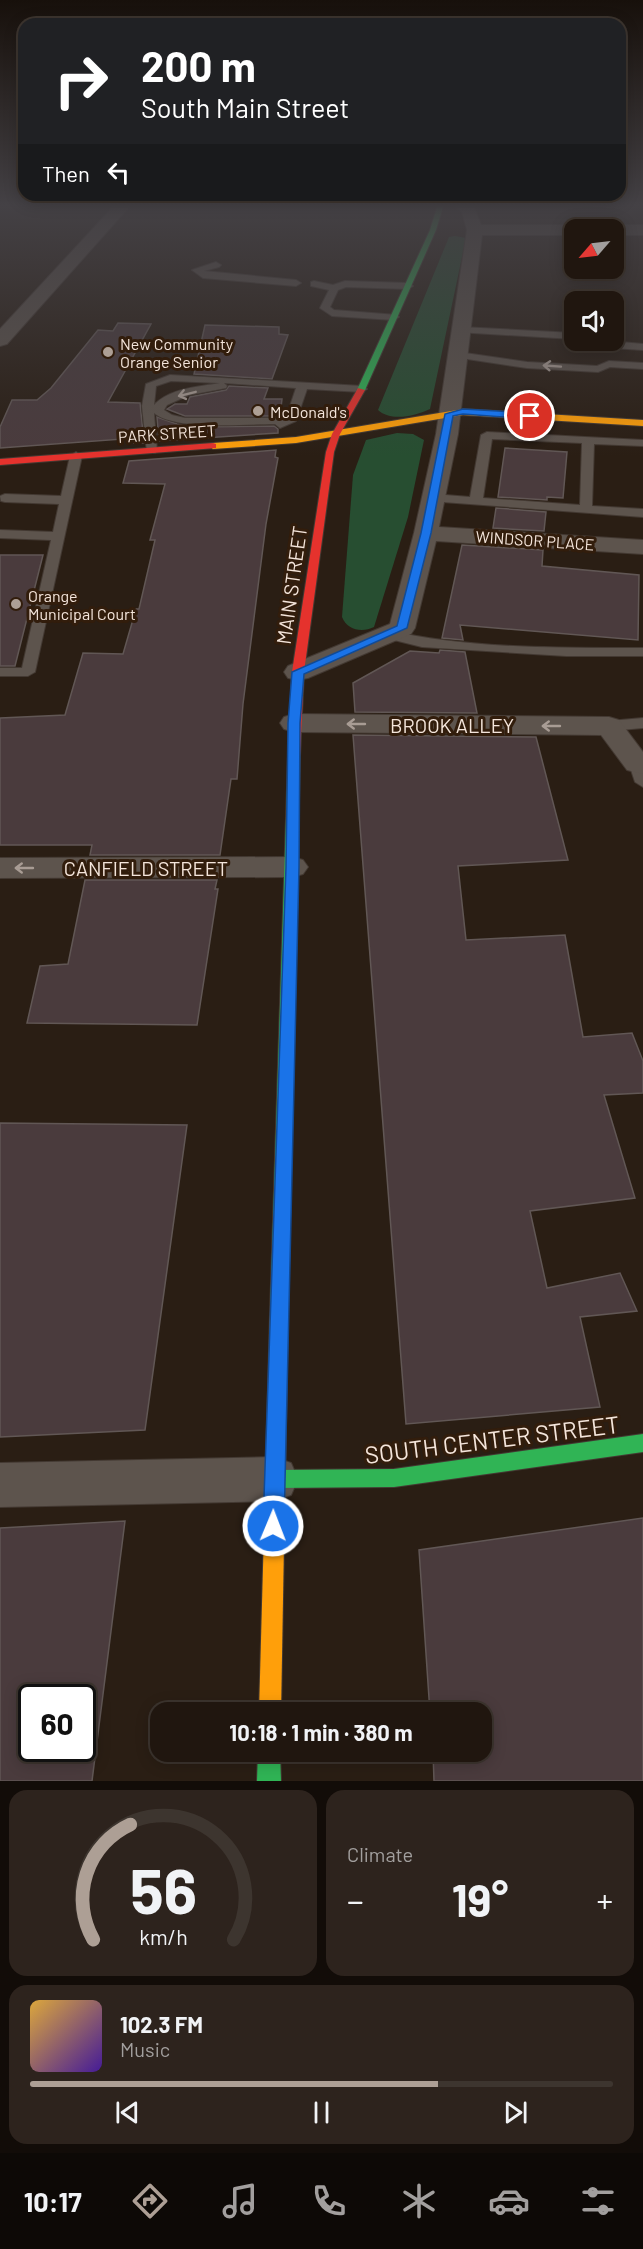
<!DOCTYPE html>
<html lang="en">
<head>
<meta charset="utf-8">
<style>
	:root { --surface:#20160f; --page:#2d231d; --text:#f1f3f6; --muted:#a29f9e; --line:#3d352f; --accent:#ad9f95 }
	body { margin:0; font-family:Barlow,sans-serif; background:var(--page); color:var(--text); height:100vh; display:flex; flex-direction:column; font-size:22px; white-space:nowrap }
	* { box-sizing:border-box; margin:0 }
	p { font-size:20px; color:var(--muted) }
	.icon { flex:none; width:33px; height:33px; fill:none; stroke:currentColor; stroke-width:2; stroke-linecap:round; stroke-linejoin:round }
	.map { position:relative; height:1781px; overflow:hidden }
	.panel { display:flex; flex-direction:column; gap:9px; padding:9px; background:#120c08; flex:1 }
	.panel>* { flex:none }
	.banner { position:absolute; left:18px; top:18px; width:608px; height:183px; border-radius:18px; box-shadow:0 3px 15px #0003,0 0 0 2px var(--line); background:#202124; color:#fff; overflow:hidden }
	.needle { width:39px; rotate:242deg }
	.buttons { position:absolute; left:564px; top:219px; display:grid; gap:12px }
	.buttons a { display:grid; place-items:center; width:60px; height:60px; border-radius:12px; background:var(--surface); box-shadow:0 3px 15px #0003,0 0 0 2px var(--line); font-size:30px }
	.speed { position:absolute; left:18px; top:1684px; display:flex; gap:12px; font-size:30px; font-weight:700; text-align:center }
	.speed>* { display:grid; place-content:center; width:78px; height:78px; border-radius:50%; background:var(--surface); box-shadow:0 3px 15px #0003,0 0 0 2px var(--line); line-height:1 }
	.speed .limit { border:3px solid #111; border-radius:9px; background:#fff; color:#111 }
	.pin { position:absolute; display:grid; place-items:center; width:51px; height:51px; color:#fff; margin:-26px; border:3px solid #fff; border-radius:50%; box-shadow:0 2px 6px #0007 }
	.me { position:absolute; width:66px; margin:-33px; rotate:1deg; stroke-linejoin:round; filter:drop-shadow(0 0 4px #0008) }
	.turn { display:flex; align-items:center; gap:21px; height:126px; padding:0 24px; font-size:27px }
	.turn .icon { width:78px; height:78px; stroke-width:2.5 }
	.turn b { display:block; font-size:42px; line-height:51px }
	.then { display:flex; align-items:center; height:57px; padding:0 24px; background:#0003; gap:12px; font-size:22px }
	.big { font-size:45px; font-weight:700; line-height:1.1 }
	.panel .widget { flex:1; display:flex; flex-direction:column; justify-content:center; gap:9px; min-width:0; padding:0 21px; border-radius:18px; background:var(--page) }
	.panel .dial { align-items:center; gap:0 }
	.dial svg { height:156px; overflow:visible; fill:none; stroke:var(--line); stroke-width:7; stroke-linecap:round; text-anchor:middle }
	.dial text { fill:var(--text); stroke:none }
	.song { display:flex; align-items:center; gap:18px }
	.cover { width:72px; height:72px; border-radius:9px; background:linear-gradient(135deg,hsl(40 70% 55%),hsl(260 70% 35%)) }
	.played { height:6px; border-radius:3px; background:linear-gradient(90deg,var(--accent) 70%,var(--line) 70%) }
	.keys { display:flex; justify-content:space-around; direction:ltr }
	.heat { display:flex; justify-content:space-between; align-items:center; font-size:33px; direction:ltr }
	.panel .tiles { flex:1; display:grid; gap:9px; grid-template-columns:1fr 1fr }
	.widget:last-child { grid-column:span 2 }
	.trip { position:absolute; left:150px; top:1702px; width:342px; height:60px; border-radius:18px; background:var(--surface); box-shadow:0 3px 15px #0003,0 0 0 2px var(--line); font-weight:700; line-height:60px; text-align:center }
	.tab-bar { display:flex; height:96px; justify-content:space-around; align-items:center; background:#0d0906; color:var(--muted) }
	.tab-bar .icon { width:42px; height:42px }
	.tab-bar .active { color:var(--accent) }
	.tab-bar b { font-size:27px; color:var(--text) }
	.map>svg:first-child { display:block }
	.green { fill:#274e31 }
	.building { fill:#4a3b3d; stroke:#615755; stroke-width:1.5; fill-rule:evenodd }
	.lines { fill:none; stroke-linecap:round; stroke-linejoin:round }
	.lane-casing { stroke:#433932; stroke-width:2 }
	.street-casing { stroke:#433932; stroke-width:2 }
	.fast-casing { stroke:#433932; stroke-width:2 }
	.slow-casing { stroke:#433932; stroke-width:2 }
	.jam-casing { stroke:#433932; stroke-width:2 }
	.lane { fill:#5d544d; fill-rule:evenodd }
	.street { fill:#5d544d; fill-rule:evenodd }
	.fast { fill:#30b455; fill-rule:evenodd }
	.slow { fill:#ff9f0a; fill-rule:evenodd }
	.jam { fill:#e5322d; fill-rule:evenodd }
	.oneway { stroke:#a89c94 }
	.route { fill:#1a73e8; stroke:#114b97; stroke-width:1.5 }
	.poi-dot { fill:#ad9f95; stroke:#321d0c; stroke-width:2 }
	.labels { text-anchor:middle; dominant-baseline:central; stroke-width:6; stroke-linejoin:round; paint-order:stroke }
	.far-poi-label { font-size:16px; fill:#f4e5db; stroke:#321d0c; text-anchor:start }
	.far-street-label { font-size:16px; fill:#f4e5db; stroke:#321d0c }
	.street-label { font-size:20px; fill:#f4e5db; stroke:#321d0c }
	.near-street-label { font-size:24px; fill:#f4e5db; stroke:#321d0c }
</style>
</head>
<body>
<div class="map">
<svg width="643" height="1781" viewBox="0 0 643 1781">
	<rect width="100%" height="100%" fill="#2a1e14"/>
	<!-- green -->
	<g class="green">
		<path d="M 455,236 L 466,238 L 430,409 C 415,416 391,422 378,410 L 449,237 Z"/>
		<path d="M 397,433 L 413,434 L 424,440 L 408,517 L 374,627 C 362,633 347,630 342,617 L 353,475 L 366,440 Z"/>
	</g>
	<!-- building -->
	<g class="building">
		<path d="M 118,323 L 151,324 L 108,402 L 140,403 L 144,443 L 134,443 L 136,438 L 0,448 L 0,427 L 12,400 L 37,400 L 51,388 L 98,330 L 113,331 Z"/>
		<path d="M 205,325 L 279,327 L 279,334 L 288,335 L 272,379 L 194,374 Z"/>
		<path d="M 229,386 L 268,388 L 264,399 L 282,399 L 280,416 L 185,416 L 167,409 L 175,404 L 187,404 L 190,397 L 226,390 Z"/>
		<path d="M 157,417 L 177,424 L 194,427 L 274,426 L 278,429 L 278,433 L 159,441 Z"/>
		<path d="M 505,448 L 567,452 L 563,498 L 547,497 L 547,500 L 498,497 Z"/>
		<path d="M 276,450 L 275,457 L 278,458 L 266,524 L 243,704 L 237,779 L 231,779 L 220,855 L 90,855 L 92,845 L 0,845 L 0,718 L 65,715 L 83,653 L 123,654 L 136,609 L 139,609 L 155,540 L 150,540 L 165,484 L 123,483 L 129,461 Z"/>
		<path d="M 496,508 L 546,512 L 544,531 L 493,528 Z"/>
		<path d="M 462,545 L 543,550 L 542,566 L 639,575 L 638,640 L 460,625 L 463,640 L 442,638 Z"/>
		<path d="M 0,555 L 43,555 L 15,666 L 0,666 Z"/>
		<path d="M 440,650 L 465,652 L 477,713 L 355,712 L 353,683 L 410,651 L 439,653 Z"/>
		<path d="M 353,735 L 536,737 L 568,860 L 458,866 L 466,940 L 565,935 L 583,1037 L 632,1033 L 643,1061 L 643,1093 L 604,1095 L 635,1198 L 530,1211 L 547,1288 L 620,1273 L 637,1311 L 580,1317 L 600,1407 L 406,1424 Z"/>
		<path d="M 85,880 L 217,880 L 215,889 L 218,889 L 197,1025 L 27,1023 L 40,966 L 68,964 Z"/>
		<path d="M 0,1123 L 187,1125 L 145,1430 L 0,1437 Z"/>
		<path d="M 643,1518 L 643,1781 L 434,1781 L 433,1752 L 482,1752 L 482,1713 L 430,1713 L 419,1550 Z"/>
		<path d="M 125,1521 L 92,1781 L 0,1781 L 0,1528 ZM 32,1698 L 82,1698 L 82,1749 L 32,1749 Z"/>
	</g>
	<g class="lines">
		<!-- lane casing -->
		<g class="lane-casing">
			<g id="lane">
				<path d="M 216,262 L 221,265 L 219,267 L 204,271 L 296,280 L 301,283 L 296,286 L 203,278 L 192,270 Z"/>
				<path d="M 314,281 L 333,285 L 345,281 L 408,283 L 413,286 L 408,289 L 346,287 L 338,290 L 330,307 L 334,310 L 397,315 L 399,317 L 394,320 L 332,316 L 320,308 L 329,290 L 311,286 L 311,282 Z"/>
				<path d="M 461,327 L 574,333 L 574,339 L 457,332 L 456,330 Z"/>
				<path d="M 599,340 L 643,344 L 643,350 L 612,348 Z"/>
				<path d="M 458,352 L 527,362 L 597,366 L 609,361 L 643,363 L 643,369 L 610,367 L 598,372 L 527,368 L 454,357 L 453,355 Z"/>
				<path d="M 170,375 L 362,386 L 367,389 L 362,392 L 307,389 L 296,421 L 280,428 L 275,424 C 245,424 176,431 154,413 L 157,451 L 155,453 L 147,453 L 142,406 L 146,384 ZM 171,381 L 220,383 C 198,387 170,388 154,405 L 156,386 ZM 224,383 L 296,388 L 286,418 L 185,418 L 172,415 L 164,410 L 167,405 L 189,395 L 226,388 L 227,386 Z"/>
				<path d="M 487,432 L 643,440 L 643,446 L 594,444 L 592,506 L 643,509 L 643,517 L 429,501 L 427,498 L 433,494 L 470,497 L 481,435 ZM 492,439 L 582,443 L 580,505 L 483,498 Z"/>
				<path d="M 76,452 L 82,456 L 35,672 L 28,676 L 0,676 L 0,668 L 22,668 L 51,540 L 0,538 L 0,530 L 53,532 L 59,504 L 5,502 L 1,501 L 0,496 L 5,494 L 61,496 L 70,456 Z"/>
				<path d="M 387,630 C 466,649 562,648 643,648 L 643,656 L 566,656 L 422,647 L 382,637 L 380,634 L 382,631 Z"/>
				<path d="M 643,718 L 643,728 L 609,731 L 601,726 L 609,721 Z"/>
				<path d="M 637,759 L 643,761 L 643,787 L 635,782 L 629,764 Z"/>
			</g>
		</g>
		<!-- street casing -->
		<g class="street-casing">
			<g id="street">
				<path d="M 113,207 L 129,207 L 7,344 L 0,346 L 0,329 Z"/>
				<path d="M 456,207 L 474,207 L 481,225 L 574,225 L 582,230 L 574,230 L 574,235 L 482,235 L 458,434 L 439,527 L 643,540 L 643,554 L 436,541 L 415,628 L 411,634 L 308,678 L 298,680 L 288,678 L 284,672 L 288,666 L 390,624 L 414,533 L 436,434 L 467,230 L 462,212 Z"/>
				<path d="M 614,225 L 643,225 L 643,235 L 614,235 L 614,230 L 606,230 Z"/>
				<path d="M 294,714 L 609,717 L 619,720 L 643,752 L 643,774 L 627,770 L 601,735 L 294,732 L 284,729 L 280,723 L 284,717 Z"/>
				<path d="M 292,857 L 303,860 L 308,867 L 303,874 L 292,877 L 0,878 L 0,858 Z"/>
				<path d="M 274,1457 L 291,1463 L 298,1479 L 291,1495 L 274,1501 L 0,1507 L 0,1463 Z"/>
			</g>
		</g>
		<!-- fast casing -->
		<g class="fast-casing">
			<g id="fast">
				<path d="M 437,207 L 443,207 L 436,230 L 365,390 L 358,392 L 357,390 L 430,230 Z"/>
				<path d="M 294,752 L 300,756 L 288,1314 L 285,1319 L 279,1322 L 273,1319 L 270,1314 L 288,756 Z"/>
				<path d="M 643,1434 L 643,1452 L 394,1487 L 274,1488 L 267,1485 L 264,1479 L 267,1473 L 274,1470 L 394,1469 Z"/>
				<path d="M 258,1752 L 280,1752 L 281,1781 L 257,1781 Z"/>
			</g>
		</g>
		<!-- slow casing -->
		<g class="slow-casing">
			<g id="slow">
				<path d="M 463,409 L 643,420 L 643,426 L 463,415 L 296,443 L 213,449 L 209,446 L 213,443 L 296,437 Z"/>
				<path d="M 279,1306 L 285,1309 L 288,1314 L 281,1713 L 259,1713 L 270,1314 L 273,1309 Z"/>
			</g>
		</g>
		<!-- jam casing -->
		<g class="jam-casing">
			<g id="jam">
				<path d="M 358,388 L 365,390 L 340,434 L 334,452 L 304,672 L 300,756 L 294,760 L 288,756 L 292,672 L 326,452 L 332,434 Z"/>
				<path d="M 213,443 L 216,444 L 216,448 L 0,465 L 0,459 Z"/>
			</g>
		</g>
		<!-- lane -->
		<use href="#lane" class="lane"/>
		<!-- street -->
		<use href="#street" class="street"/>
		<!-- fast -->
		<use href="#fast" class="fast"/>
		<!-- slow -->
		<use href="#slow" class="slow"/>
		<!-- jam -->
		<use href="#jam" class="jam"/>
	</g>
	<!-- one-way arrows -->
	<defs><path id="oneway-shaft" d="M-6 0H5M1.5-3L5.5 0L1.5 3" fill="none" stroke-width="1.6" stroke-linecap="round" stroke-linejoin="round" transform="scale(1.5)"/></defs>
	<g class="oneway">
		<use href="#oneway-shaft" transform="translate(552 366) rotate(-176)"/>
		<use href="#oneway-shaft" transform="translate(187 394) rotate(166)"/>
		<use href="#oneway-shaft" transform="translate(356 724) rotate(-180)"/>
		<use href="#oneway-shaft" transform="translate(551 726) rotate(-180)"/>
		<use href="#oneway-shaft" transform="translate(24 868) rotate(180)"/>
	</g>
	<!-- sky -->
	<linearGradient id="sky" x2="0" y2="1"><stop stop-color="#17100b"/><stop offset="0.45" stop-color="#444145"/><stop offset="1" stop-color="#444145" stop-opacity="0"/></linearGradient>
	<rect width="643" height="456" fill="url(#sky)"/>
	<!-- route -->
	<path class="route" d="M 463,409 L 530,413 L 535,416 L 530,419 L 463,414 L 453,416 L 431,533 L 407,628 L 304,674 L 300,723 L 299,867 L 284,1526 L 281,1532 L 273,1535 L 266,1532 L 263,1526 L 286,867 L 288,723 L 292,672 L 397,626 L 421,533 L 445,414 Z"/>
	<!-- markers -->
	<g class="poi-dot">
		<circle cx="108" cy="352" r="6"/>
		<circle cx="258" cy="411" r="6"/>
		<circle cx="16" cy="604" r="6"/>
	</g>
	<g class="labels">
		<!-- far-poi labels -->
		<g class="far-poi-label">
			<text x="120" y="343">New Community<tspan x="120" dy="18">Orange Senior</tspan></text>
			<text x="270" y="411">McDonald's</text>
			<text x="28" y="595">Orange<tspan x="28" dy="18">Municipal Court</tspan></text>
		</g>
		<!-- far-street labels -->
		<g class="far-street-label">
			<text transform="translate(167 433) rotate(-4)">PARK STREET</text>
			<text transform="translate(535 540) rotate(4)">WINDSOR PLACE</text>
		</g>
		<!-- street labels -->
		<g class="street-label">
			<text transform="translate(291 585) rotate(-82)">MAIN STREET</text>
			<text x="452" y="725">BROOK ALLEY</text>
			<text x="146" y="868">CANFIELD STREET</text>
		</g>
		<!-- near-street labels -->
		<g class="near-street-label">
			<text transform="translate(492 1439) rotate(-7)">SOUTH CENTER STREET</text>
		</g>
	</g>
</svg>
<div class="buttons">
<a><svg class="needle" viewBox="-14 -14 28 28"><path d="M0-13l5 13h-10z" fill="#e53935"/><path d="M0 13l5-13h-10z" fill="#a29f9e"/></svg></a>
<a><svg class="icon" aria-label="sound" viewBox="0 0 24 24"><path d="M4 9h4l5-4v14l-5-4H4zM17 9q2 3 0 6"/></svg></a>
</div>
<div class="speed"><div class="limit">60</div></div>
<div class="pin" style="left:530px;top:416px;background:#d93025"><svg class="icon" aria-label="arrive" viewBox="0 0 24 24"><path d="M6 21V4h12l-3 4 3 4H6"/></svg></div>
<svg class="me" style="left:273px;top:1526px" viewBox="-20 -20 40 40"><circle r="17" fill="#1a73e8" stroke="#fff" stroke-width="3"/><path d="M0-11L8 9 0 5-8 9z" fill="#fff"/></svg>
<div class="trip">10:18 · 1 min · 380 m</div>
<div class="banner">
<div class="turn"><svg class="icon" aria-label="right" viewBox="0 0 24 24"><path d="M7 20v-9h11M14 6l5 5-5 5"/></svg><div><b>200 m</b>South Main Street</div></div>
<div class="then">Then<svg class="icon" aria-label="left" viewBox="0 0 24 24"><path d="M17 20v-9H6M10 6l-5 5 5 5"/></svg></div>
</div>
</div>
<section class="panel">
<div class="tiles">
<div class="widget dial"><svg viewBox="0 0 100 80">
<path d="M14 69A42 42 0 1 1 86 69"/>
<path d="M14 69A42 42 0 0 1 33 10" stroke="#ad9f95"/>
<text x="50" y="56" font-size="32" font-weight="700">56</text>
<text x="50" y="72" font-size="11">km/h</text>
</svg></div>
<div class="widget"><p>Climate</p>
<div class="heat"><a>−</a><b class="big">19°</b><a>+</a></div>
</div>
<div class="widget">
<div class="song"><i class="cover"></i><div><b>102.3 FM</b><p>Music</p></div></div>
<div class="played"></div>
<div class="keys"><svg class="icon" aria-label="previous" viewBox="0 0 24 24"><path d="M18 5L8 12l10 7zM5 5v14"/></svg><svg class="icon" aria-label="pause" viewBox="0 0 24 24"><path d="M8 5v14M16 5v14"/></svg><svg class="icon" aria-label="next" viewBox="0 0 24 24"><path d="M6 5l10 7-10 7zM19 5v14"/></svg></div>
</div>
</div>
</section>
<nav class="tab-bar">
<b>10:17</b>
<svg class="icon active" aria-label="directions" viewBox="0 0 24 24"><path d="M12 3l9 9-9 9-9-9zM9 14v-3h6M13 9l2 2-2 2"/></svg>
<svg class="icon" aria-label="music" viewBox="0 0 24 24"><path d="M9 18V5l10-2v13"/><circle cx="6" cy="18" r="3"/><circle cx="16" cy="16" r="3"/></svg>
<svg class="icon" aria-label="phone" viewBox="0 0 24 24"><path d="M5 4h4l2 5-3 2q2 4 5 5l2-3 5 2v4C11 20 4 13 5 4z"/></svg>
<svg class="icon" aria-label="climate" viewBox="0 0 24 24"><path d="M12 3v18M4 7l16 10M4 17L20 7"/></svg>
<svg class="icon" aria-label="car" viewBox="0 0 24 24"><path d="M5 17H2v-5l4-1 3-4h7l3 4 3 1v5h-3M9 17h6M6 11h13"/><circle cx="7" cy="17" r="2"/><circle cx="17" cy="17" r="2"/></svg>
<svg class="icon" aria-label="filters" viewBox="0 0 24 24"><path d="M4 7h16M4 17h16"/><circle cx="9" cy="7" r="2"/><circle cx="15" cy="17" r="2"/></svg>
</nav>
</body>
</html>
